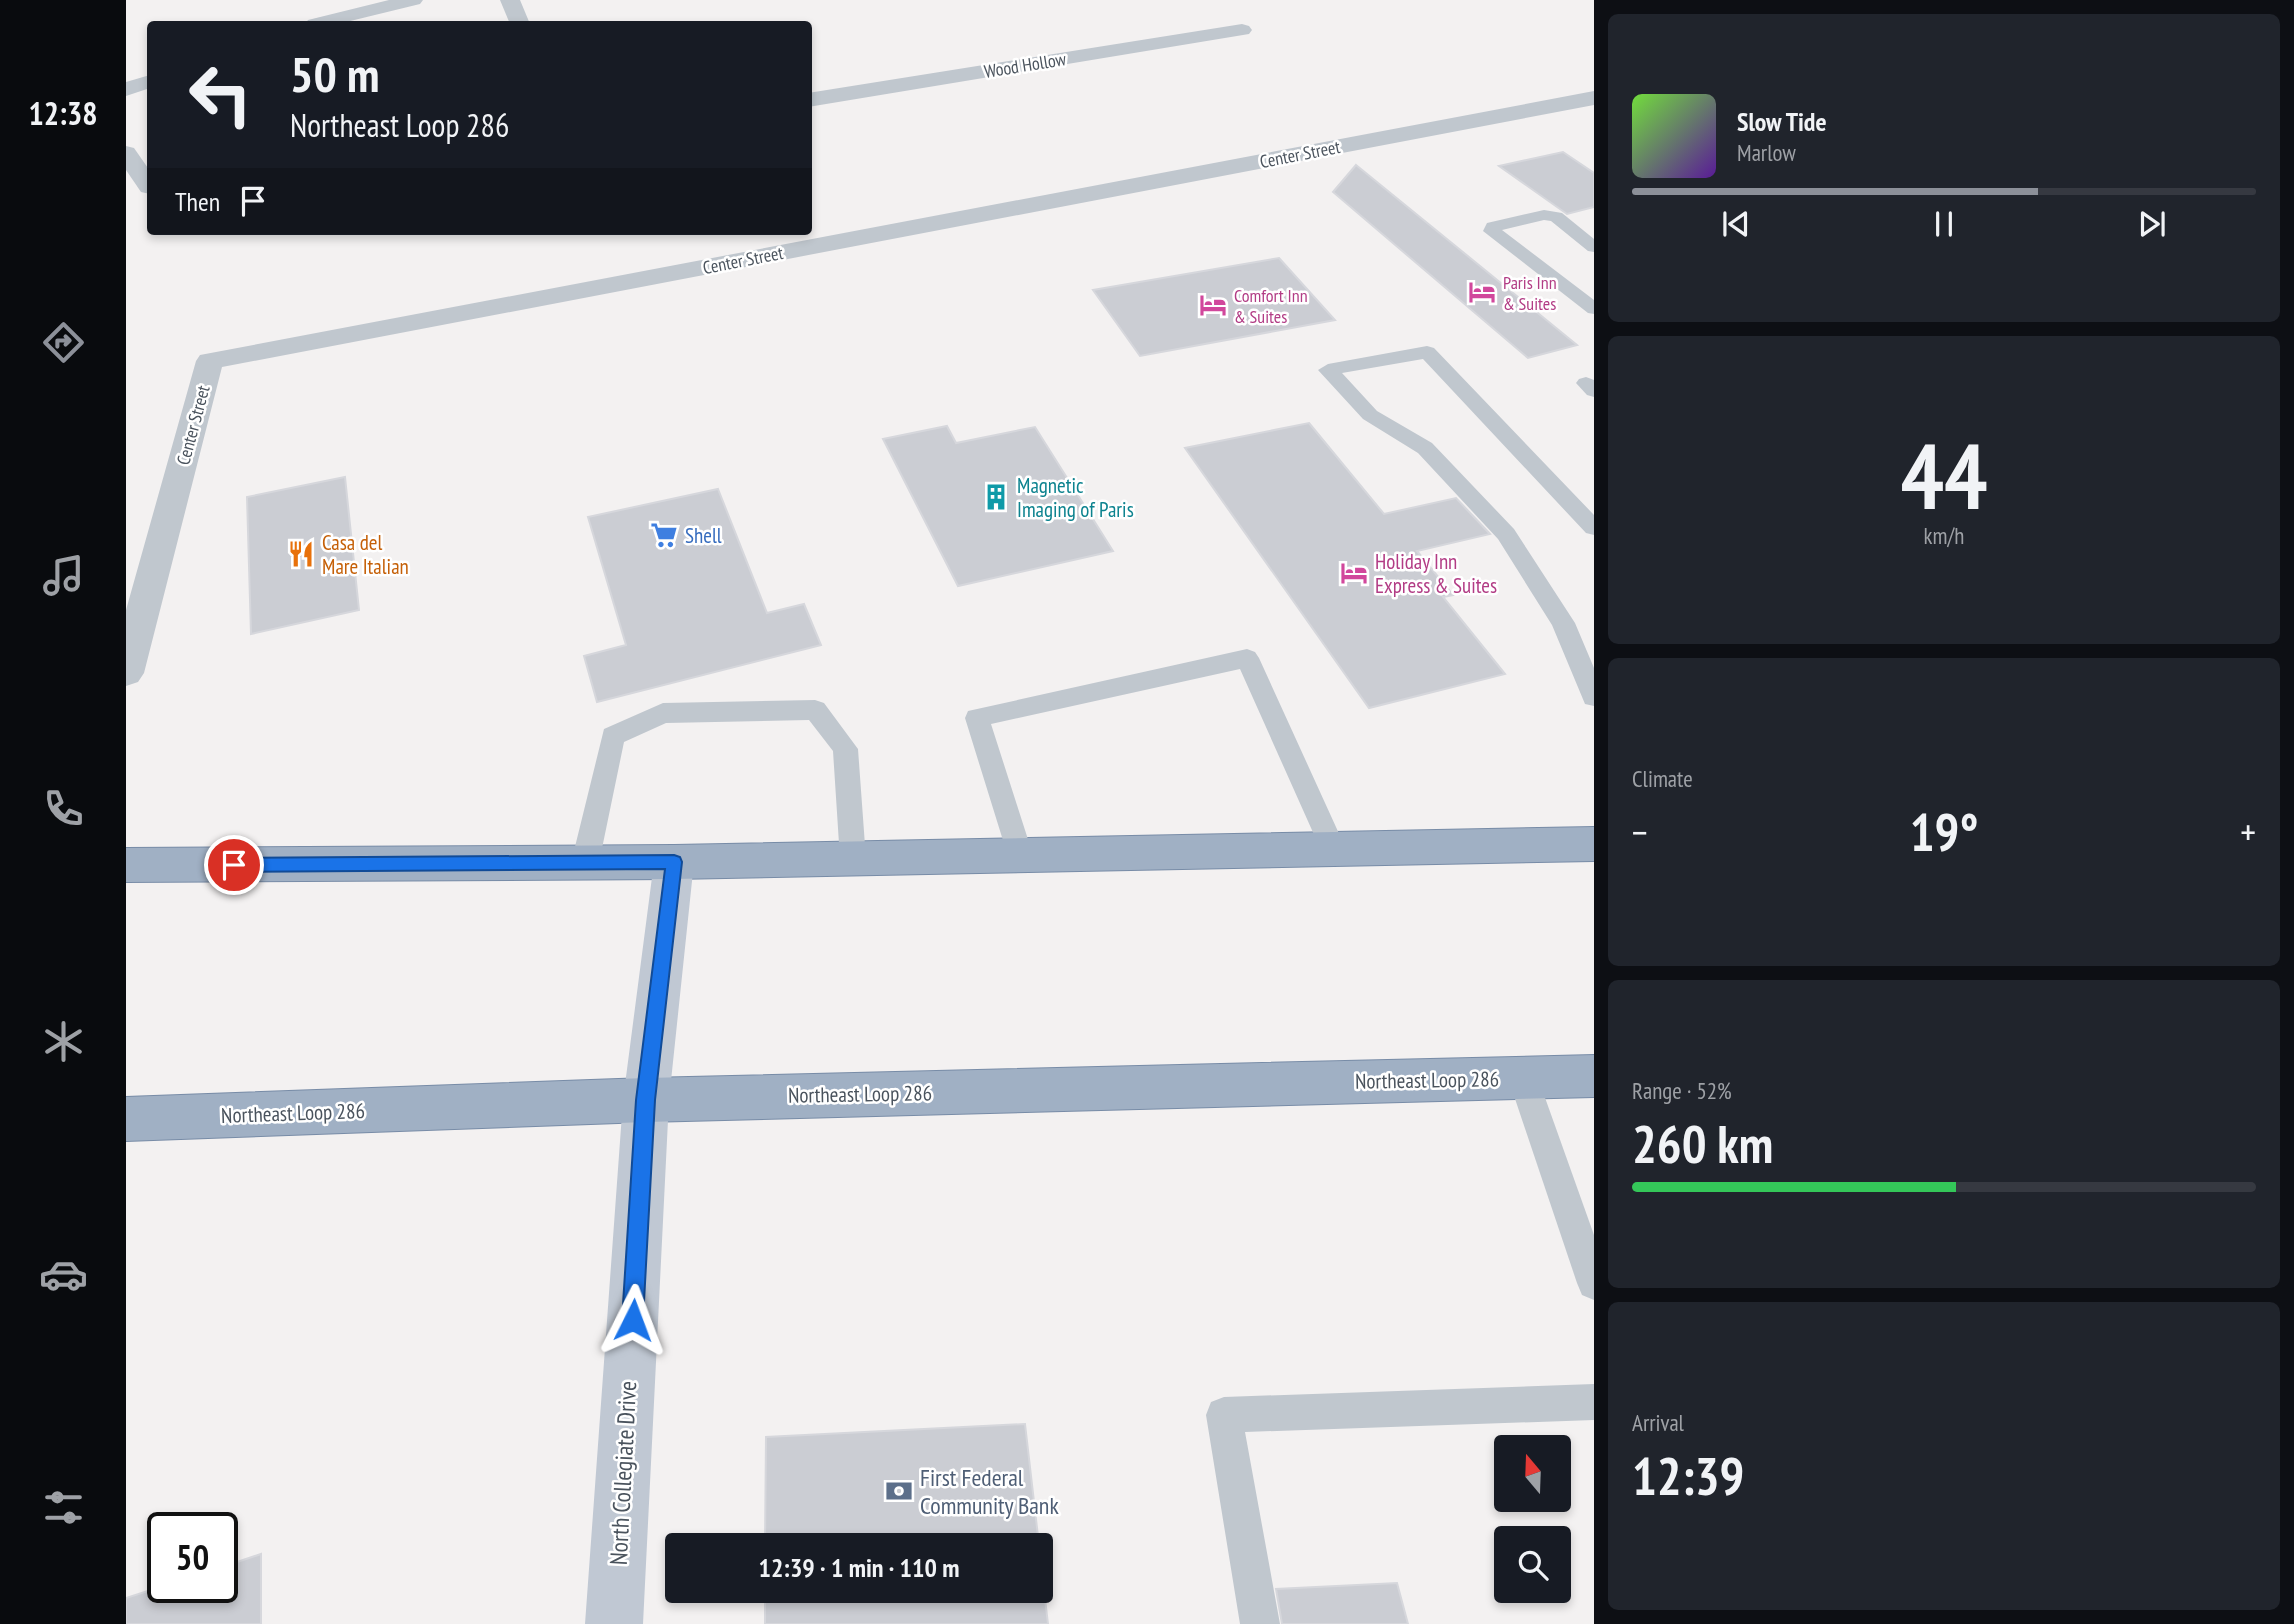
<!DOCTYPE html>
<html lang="en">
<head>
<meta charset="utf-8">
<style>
	:root { --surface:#171b24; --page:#20242c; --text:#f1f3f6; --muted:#9ea1a6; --line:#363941; --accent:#8c9099 }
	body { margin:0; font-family:"PT Sans Narrow",sans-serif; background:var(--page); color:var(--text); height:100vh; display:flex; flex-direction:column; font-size:26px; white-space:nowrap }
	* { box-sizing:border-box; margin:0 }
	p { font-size:23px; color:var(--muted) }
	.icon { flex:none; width:38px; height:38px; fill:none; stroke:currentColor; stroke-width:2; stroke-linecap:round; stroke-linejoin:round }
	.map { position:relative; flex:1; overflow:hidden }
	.drawer { display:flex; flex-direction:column; gap:14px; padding:14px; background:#0d0f14; width:700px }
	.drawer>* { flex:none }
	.banner { position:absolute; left:21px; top:21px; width:665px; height:214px; border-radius:7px; box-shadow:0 4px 10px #0003; background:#171b24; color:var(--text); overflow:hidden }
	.needle { width:46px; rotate:341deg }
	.buttons { position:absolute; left:1368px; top:1435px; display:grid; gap:14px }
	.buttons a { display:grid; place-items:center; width:77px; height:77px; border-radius:7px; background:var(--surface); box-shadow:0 4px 10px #0003; font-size:35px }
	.speed { position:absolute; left:21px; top:1512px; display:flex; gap:14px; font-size:35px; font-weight:700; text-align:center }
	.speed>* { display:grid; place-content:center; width:91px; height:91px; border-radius:50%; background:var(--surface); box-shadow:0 4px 10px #0003; line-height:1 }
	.speed .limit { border:4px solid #111; border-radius:10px; background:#fff; color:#111 }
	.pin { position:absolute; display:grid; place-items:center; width:60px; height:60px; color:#fff; margin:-30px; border:4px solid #fff; border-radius:50%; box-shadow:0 2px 7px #0007 }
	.me { position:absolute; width:77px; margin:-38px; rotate:3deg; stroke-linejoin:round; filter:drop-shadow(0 0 5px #0008) }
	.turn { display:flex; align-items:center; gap:24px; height:147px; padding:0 28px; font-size:32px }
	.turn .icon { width:91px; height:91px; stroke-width:2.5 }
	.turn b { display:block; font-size:49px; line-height:60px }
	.then { display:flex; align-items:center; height:66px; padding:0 28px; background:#0003; gap:14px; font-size:26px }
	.big { font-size:52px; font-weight:700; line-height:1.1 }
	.drawer .widget { flex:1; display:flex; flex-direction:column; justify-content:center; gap:10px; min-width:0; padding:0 24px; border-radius:10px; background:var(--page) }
	.drawer .dial { align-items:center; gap:0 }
	.dial b { font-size:91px; line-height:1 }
	.song { display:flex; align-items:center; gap:21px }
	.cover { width:84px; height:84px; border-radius:10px; background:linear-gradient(135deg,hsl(100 70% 55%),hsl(270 70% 35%)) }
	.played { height:7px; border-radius:4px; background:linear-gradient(90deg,var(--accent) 65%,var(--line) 65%) }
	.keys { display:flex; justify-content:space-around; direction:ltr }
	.heat { display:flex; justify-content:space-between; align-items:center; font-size:38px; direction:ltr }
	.charge { height:10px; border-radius:5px; background:linear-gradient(90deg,#34c759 52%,var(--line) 0) }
	.trip { position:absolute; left:539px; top:1533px; width:388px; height:70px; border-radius:7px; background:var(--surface); box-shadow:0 4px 10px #0003; font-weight:700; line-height:70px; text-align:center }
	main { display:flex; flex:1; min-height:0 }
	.tabs { display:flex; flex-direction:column; width:126px; justify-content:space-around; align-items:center; background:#090b0e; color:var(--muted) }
	.tabs .icon { width:49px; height:49px }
	.tabs .active { color:var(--accent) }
	.tabs b { font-size:32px; color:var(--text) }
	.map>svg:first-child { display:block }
	.building { fill:#cbcdd3; stroke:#d6d7dc; stroke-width:2 }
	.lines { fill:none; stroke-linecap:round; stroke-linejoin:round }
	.trunk-casing { stroke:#788ca7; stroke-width:2 }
	.service { fill:#c0c7ce; fill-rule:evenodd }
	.minor { fill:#c0c7ce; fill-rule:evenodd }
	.secondary { fill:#c0c8d3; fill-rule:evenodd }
	.trunk { fill:#a0b0c4; fill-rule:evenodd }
	.route { fill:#1a73e8; stroke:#114b97; stroke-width:2 }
	.labels { text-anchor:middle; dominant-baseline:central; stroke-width:5; stroke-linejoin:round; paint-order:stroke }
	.far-street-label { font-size:18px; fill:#4a535d; stroke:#fff }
	.far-hotel-label { font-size:18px; fill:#b23c85; stroke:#fff; text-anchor:start }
	.culture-label { font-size:21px; fill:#0d838f; stroke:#fff; text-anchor:start }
	.shop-label { font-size:21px; fill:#366cbe; stroke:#fff; text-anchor:start }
	.food-label { font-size:21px; fill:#c56008; stroke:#fff; text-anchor:start }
	.hotel-label { font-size:21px; fill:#b23c85; stroke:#fff; text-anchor:start }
	.street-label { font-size:21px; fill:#4a535d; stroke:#fff }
	.near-street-label { font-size:24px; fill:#4a535d; stroke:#fff }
	.near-service-label { font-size:24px; fill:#4e5e75; stroke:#fff; text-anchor:start }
</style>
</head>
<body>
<main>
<nav class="tabs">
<b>12:38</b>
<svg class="icon active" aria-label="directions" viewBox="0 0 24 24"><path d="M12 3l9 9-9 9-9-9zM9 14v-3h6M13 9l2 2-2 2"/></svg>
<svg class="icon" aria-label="music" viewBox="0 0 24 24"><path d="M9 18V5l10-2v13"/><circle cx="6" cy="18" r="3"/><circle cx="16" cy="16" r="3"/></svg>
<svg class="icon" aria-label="phone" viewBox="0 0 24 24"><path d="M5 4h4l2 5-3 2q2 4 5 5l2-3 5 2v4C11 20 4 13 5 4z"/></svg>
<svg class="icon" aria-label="climate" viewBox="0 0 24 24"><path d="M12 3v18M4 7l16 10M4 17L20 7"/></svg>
<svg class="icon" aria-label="car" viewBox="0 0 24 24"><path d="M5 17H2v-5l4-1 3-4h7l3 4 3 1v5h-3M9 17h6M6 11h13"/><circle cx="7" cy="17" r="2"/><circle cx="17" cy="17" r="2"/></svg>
<svg class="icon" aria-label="filters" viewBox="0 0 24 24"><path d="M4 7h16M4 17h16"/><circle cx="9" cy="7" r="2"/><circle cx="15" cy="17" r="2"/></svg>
</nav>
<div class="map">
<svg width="1468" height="1624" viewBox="0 0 1468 1624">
	<rect width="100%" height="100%" fill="#f3f1f1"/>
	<!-- building -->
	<g class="building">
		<path d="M 1437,152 L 1468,173 L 1468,207 L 1441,214 L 1373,166 Z"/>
		<path d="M 1230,165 L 1451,345 L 1402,358 L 1207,192 Z"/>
		<path d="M 1153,258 L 1209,320 L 1014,356 L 967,290 Z"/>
		<path d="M 1183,423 L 1258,514 L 1330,498 L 1364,534 L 1291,551 L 1327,595 L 1317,597 L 1379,674 L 1243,708 L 1059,448 Z"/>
		<path d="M 821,426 L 830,443 L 909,427 L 987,551 L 832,586 L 757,439 Z"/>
		<path d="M 219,477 L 233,610 L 125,634 L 121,497 Z"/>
		<path d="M 592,489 L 641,613 L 678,604 L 695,645 L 471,702 L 458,656 L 500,645 L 462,517 Z"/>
		<path d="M 899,1424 L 913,1545 L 639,1545 L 640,1437 Z"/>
		<path d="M 135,1554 L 135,1624 L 0,1624 L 0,1598 L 37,1586 L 96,1587 L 96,1567 Z"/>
		<path d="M 915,1565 L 922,1624 L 639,1624 L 639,1591 L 915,1591 Z"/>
		<path d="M 1271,1583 L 1282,1624 L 1156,1624 L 1150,1589 Z"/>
	</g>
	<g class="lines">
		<!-- trunk casing -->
		<g class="trunk-casing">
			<g id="trunk">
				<path d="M 1468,827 L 1468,861 L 548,879 L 0,882 L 0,848 L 548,845 Z"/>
				<path d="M 1468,1055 L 1468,1097 L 520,1122 L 0,1141 L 0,1097 L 520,1078 Z"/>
			</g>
		</g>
		<!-- service -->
		<g class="service">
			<path d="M 1418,210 L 1436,213 L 1468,239 L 1468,252 L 1462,251 L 1425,221 L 1418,220 L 1376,230 L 1468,300 L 1468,314 L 1462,313 L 1357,231 L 1361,223 Z"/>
			<path d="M 1301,346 L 1308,348 L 1468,515 L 1468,535 L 1460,533 L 1297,359 L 1216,373 L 1251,411 L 1306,443 L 1388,529 L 1449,623 L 1468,668 L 1468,706 L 1459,704 L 1426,625 L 1372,539 L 1292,453 L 1237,419 L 1192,370 L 1202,364 Z"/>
			<path d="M 1460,377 L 1468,380 L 1468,397 L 1461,395 L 1450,383 L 1453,379 Z"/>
			<path d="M 1121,649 L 1129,652 L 1133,658 L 1220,849 L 1216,857 L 1207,860 L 1198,857 L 1114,669 L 865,724 L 907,855 L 904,863 L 894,866 L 884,863 L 839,718 L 842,711 Z"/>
			<path d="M 689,700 L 698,703 L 732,749 L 740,859 L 737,867 L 727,871 L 717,867 L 714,859 L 707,751 L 683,720 L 540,723 L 498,742 L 473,863 L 469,871 L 459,875 L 449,871 L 445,863 L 478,729 L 537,703 Z"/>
			<path d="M 1397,1063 L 1408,1068 L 1412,1078 L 1468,1235 L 1468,1300 L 1456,1295 L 1451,1283 L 1382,1078 L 1386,1068 Z"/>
			<path d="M 1468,1384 L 1468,1420 L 1119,1432 L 1154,1624 L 1114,1624 L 1080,1415 L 1085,1402 L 1098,1397 Z"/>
		</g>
		<!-- minor -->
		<g class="minor">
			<path d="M 263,0 L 297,0 L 294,4 L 212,24 L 179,24 L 182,20 Z"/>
			<path d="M 374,0 L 394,0 L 404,24 L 384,24 Z"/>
			<path d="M 1116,24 L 1123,26 L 1126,30 L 1123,34 L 682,107 L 682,93 Z"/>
			<path d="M 24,75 L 24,88 L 0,96 L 0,82 Z"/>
			<path d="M 1468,91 L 1468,105 L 96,367 L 18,673 L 12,682 L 0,686 L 0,610 L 70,361 L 74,355 Z"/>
			<path d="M 0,146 L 8,148 L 24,171 L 24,194 L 15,192 L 0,170 Z"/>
		</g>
		<!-- secondary -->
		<path class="secondary" d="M 548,845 L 562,850 L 568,862 L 543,1100 L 517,1624 L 459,1624 L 497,1100 L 528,862 L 534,850 Z"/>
		<!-- trunk -->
		<use href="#trunk" class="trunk"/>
	</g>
	<!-- route -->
	<path class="route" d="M 548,855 L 554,857 L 556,862 L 529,1100 L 517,1320 L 514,1328 L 507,1331 L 499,1328 L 496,1320 L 510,1100 L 539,869 L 108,872 L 102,870 L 100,865 L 102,860 L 108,858 Z"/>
	<!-- icons -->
	<defs>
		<g id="hotel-bare" transform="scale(2.1)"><path d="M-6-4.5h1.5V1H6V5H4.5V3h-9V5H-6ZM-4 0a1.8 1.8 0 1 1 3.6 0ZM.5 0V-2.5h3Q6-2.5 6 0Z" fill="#d1479c" stroke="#fff" stroke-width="2.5" paint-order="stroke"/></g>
		<g id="building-bare" transform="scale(2.1)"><path d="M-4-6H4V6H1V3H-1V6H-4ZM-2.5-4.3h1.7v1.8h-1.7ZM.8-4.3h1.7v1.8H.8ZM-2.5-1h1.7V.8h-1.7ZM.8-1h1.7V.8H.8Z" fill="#0f9aa8" stroke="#fff" stroke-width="2.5" paint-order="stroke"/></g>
		<g id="supermarket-bare" transform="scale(2.1)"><path d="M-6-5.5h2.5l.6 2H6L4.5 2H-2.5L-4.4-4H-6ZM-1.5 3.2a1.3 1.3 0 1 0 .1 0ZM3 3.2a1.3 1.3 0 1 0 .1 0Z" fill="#3f7fe0" stroke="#fff" stroke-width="2.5" paint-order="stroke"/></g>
		<g id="restaurant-bare" transform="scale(2.1)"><path d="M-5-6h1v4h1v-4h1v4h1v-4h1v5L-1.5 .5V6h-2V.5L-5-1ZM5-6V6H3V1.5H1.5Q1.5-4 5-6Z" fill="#e8710a" stroke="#fff" stroke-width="2.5" paint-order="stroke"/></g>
		<g id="bank-bare" transform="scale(2.1)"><path d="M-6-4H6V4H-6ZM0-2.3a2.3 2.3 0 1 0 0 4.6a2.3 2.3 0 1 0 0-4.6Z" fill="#5c6f8a" stroke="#fff" stroke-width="2.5" paint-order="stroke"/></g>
	</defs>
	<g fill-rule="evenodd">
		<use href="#hotel-bare" x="1356" y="292"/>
		<use href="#hotel-bare" x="1087" y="305"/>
		<use href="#building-bare" x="870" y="497"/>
		<use href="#supermarket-bare" x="538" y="535"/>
		<use href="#restaurant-bare" x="175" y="554"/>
		<use href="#hotel-bare" x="1228" y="573"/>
		<use href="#bank-bare" x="773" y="1491"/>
	</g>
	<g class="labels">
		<!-- far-street labels -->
		<g class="far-street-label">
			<text transform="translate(899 65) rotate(-9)">Wood Hollow</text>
			<text transform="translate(1174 154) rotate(-11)">Center Street</text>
			<text transform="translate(617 260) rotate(-11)">Center Street</text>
			<text transform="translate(67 425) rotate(-75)">Center Street</text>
		</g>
		<!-- far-hotel labels -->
		<g class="far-hotel-label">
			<text x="1377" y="282">Paris Inn<tspan x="1377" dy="21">&amp; Suites</tspan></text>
			<text x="1108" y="295">Comfort Inn<tspan x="1108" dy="21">&amp; Suites</tspan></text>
		</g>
		<!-- culture labels -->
		<g class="culture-label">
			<text x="891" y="485">Magnetic<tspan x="891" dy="24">Imaging of Paris</tspan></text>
		</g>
		<!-- shop labels -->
		<g class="shop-label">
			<text x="559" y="535">Shell</text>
		</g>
		<!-- food labels -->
		<g class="food-label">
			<text x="196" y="542">Casa del<tspan x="196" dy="24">Mare Italian</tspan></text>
		</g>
		<!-- hotel labels -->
		<g class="hotel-label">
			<text x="1249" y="561">Holiday Inn<tspan x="1249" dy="24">Express &amp; Suites</tspan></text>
		</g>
		<!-- street labels -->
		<g class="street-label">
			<text transform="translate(1301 1080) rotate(-1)">Northeast Loop 286</text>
			<text transform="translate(734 1094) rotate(-1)">Northeast Loop 286</text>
			<text transform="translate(167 1113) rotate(-2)">Northeast Loop 286</text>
		</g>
		<!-- near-street labels -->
		<g class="near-street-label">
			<text transform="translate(497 1473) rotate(-87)">North Collegiate Drive</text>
		</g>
		<!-- near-service labels -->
		<g class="near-service-label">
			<text x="794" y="1477">First Federal<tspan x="794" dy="28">Community Bank</tspan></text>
		</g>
	</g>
</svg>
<div class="buttons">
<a><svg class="needle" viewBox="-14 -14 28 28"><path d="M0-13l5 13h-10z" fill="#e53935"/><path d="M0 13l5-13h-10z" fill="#9ea1a6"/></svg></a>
<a><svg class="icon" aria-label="search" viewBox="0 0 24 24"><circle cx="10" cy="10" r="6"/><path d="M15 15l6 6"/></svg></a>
</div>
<div class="speed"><div class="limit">50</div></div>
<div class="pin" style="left:108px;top:865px;background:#d93025"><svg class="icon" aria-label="arrive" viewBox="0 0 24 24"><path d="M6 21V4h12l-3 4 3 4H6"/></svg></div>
<svg class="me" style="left:507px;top:1320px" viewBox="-20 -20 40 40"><path d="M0-17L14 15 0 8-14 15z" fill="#1a73e8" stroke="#fff" stroke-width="4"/></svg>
<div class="trip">12:39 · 1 min · 110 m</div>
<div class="banner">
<div class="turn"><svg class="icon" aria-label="left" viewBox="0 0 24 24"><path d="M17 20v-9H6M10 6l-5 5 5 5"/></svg><div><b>50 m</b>Northeast Loop 286</div></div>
<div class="then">Then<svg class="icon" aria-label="arrive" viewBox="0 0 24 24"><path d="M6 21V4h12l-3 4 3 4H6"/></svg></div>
</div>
</div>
<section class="drawer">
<div class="widget">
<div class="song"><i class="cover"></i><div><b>Slow Tide</b><p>Marlow</p></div></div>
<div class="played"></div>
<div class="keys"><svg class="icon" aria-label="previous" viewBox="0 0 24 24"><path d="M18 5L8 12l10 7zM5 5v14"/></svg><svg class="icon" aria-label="pause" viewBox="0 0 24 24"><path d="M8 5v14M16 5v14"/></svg><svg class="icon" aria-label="next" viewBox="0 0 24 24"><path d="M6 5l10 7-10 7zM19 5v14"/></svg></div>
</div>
<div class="widget dial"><b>44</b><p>km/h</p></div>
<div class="widget"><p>Climate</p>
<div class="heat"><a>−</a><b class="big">19°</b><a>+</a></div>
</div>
<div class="widget"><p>Range · 52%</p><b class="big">260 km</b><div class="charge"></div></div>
<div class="widget"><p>Arrival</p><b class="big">12:39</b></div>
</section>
</main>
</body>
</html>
